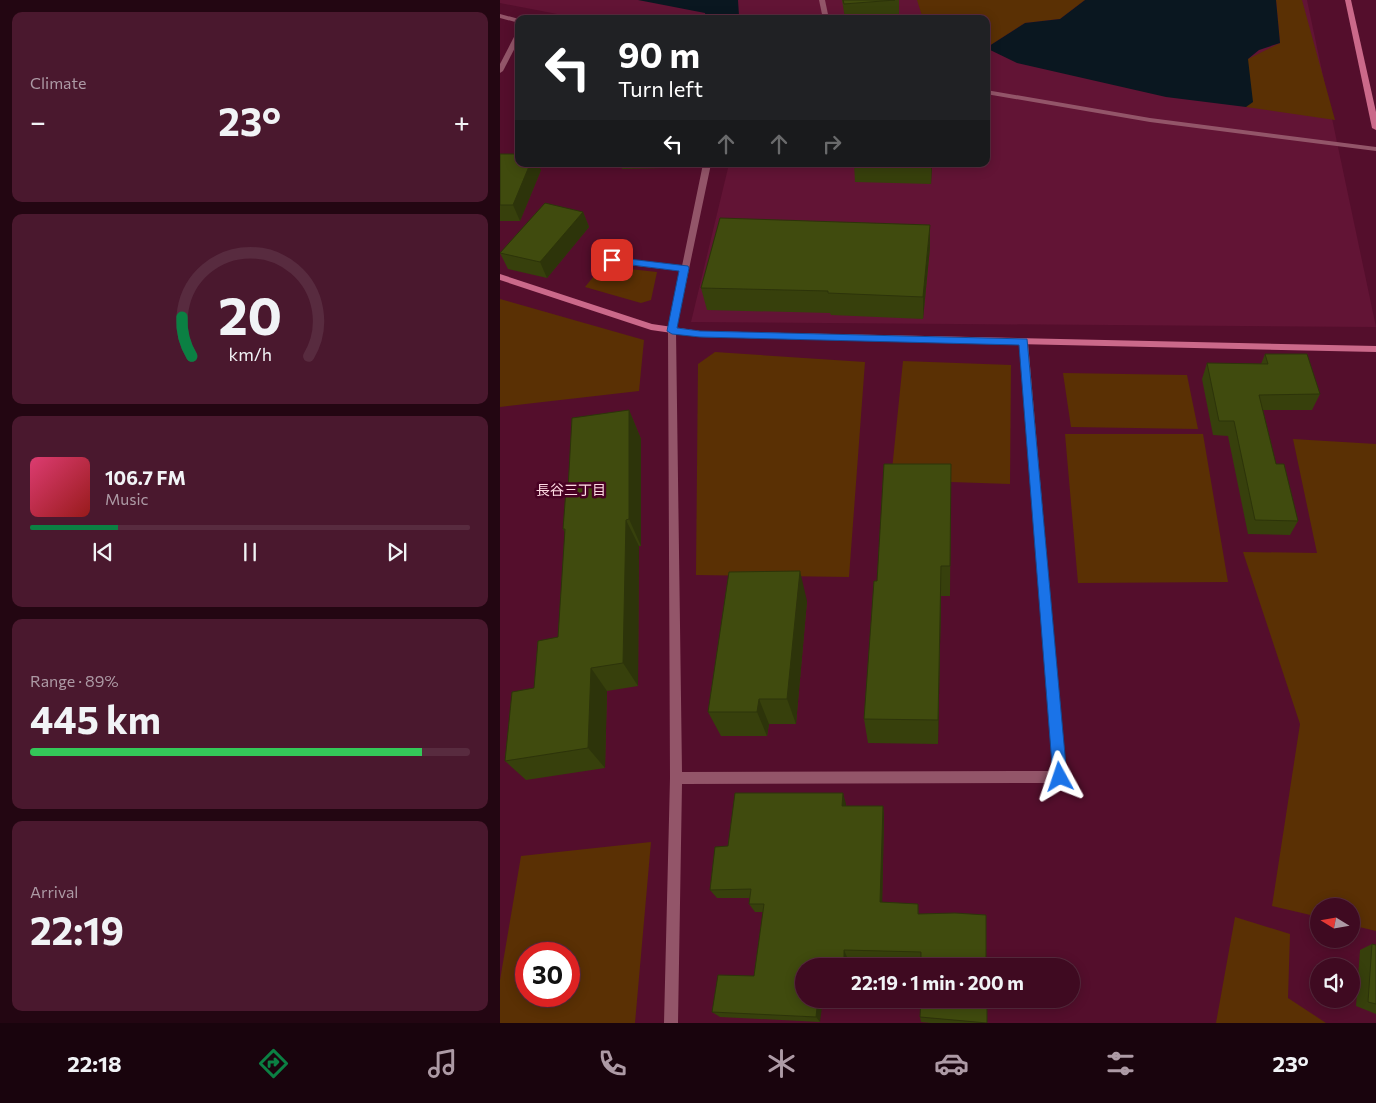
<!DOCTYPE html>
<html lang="en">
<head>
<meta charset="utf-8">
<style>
	:root { --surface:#3f0a21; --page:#4a182e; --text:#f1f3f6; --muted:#ad9aa5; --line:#582b3f; --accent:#0b8043 }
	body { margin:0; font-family:Commissioner,"Noto Sans JP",sans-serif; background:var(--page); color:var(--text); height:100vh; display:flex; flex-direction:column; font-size:19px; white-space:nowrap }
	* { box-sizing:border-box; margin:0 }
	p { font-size:16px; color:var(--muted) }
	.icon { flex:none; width:28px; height:28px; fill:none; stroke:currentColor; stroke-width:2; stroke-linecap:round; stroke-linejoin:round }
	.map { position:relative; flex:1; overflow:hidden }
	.drawer { display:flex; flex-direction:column; gap:12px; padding:12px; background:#230612; width:500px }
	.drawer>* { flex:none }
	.banner { position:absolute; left:15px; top:15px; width:475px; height:152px; border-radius:10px; box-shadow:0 2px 12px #0003,0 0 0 1px var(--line); background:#202124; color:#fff; overflow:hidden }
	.needle { width:32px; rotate:281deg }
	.fabs { position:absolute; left:810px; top:898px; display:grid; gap:10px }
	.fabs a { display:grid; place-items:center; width:50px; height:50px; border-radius:50%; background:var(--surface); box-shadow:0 2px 12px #0003,0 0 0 1px var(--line); font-size:25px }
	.speed { position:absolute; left:15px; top:942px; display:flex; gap:10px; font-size:25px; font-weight:700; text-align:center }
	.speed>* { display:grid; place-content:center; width:65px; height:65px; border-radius:50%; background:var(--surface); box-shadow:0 2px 12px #0003,0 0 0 1px var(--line); line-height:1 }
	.speed .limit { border:8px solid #d22; background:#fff; color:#111 }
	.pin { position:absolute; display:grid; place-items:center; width:42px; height:42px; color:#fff; margin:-21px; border-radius:10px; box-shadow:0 2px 8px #0006 }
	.me { position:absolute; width:55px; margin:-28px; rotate:355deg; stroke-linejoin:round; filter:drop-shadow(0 0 4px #0008) }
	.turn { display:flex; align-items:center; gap:18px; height:105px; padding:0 20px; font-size:22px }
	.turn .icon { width:65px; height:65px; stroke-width:2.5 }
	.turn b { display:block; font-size:35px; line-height:42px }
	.lanes { display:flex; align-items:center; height:48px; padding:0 20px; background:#0003; justify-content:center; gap:25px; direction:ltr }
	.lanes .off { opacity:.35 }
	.big { font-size:38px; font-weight:700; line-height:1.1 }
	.drawer .tile { flex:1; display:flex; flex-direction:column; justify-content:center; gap:8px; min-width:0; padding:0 18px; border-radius:10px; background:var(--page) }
	.drawer .dial { align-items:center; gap:0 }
	.dial svg { height:130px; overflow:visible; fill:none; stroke:var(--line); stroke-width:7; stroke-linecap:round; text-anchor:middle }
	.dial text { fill:var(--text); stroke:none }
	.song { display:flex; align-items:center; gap:15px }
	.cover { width:60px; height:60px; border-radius:8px; background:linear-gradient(135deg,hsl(340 70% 55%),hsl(0 70% 35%)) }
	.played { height:5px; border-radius:2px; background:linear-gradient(90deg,var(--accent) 20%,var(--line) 20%) }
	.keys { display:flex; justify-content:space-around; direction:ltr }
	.heat { display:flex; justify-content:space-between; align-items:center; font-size:28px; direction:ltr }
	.charge { height:8px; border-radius:4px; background:linear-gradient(90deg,#34c759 89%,var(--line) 0) }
	.trip { position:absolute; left:295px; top:958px; width:285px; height:50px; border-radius:25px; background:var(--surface); box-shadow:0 2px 12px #0003,0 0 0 1px var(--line); font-weight:700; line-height:50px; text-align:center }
	.tab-bar { display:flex; height:80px; justify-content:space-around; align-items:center; background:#19040d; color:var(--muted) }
	.tab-bar .icon { width:35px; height:35px }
	.tab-bar .active { color:var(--accent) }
	.tab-bar b { font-size:22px; color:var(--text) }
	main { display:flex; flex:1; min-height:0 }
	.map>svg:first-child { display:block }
	.built { fill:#621435 }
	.green { fill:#5a3004; fill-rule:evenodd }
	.water { fill:#0a1720 }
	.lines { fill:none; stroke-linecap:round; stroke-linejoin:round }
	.lane { fill:#935569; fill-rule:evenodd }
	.street { fill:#935569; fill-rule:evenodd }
	.secondary { fill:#cb698a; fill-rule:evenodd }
	.wall { fill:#37400c }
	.shaded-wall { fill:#2d340a }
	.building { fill:#404b0e; stroke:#2d340a }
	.route { fill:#1a73e8; stroke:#114b97 }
	.labels { text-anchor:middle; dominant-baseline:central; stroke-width:5; stroke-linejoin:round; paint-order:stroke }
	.neighbourhood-label { font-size:14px; fill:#fdd9e2; stroke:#480123 }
</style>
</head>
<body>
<main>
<section class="drawer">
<div class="tile"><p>Climate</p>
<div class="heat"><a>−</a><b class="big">23°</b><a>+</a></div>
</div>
<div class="tile dial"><svg viewBox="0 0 100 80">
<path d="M14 69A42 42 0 1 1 86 69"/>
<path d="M14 69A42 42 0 0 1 8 45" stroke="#0b8043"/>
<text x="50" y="56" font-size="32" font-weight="700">20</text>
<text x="50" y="72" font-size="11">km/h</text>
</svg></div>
<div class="tile">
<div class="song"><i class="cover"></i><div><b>106.7 FM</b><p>Music</p></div></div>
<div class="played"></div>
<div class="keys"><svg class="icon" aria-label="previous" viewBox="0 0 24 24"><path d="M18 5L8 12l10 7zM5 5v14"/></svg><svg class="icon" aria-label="pause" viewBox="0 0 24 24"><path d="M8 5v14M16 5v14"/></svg><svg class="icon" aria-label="next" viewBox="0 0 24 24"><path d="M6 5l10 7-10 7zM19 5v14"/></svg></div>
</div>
<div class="tile"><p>Range · 89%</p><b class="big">445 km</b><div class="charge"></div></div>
<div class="tile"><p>Arrival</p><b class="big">22:19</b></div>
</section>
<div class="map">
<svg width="876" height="1023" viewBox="0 0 876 1023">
	<rect width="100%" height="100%" fill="#540e2c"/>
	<!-- built -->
	<path class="built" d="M 0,0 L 807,0 L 876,327 L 191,322 L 229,164 L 486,164 L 486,19 L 83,19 L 0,3 Z"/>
	<!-- green -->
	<g class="green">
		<path d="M 417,0 L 585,0 L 560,19 L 525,23 L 486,48 L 486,19 L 423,19 Z"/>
		<path d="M 776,0 L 802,0 L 835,120 L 746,107 L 748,59 L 780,43 Z"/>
		<path d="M 102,266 L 157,272 L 151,300 L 141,303 L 85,287 Z"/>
		<path d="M 0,299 L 144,340 L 139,391 L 0,407 Z"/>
		<path d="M 215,352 L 365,362 L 349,577 L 196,575 L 198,364 Z"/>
		<path d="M 403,361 L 511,365 L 510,484 L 391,480 Z"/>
		<path d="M 563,373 L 687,375 L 698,429 L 571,427 Z"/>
		<path d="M 565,434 L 703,434 L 728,582 L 578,583 Z"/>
		<path d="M 793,439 L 876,444 L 876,931 L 851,925 L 851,906 L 819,906 L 819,917 L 772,906 L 800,724 L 743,552 L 817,553 Z"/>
		<path d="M 151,842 L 135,1023 L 0,1023 L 0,980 L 21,856 ZM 26,954 L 69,954 L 69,996 L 26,996 Z"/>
		<path d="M 735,917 L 790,934 L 788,998 L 826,1023 L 716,1023 Z"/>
	</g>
	<!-- water -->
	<g class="water">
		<path d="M 138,0 L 238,0 L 239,16 L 232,19 L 206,19 L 205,13 Z"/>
		<path d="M 585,0 L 776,0 L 780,43 L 759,50 L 748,59 L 753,102 L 746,107 L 666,97 L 517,63 L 486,48 L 525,23 L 560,19 Z"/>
	</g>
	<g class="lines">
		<!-- lane -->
		<path class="lane" d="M 486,90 L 650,118 L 876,147 L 876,151 L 650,122 L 486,94 Z"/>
		<!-- street -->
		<g class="street">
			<path d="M 319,0 L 325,0 L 329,19 L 323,19 Z"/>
			<path d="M 0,14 L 19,19 L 19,23 L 0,18 Z"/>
			<path d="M 19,31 L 19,40 L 3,71 L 0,73 L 0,64 L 16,33 Z"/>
			<path d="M 203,164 L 211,164 L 176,331 L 182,772 L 554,771 L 520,342 L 524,339 L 528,342 L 566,777 L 564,781 L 560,783 L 182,784 L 178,1023 L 164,1023 L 170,778 L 168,331 L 180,271 L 111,263 L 107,260 L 111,257 L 182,266 Z"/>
		</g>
		<!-- secondary -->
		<g class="secondary">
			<path d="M 845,0 L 851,0 L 876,112 L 876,130 L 872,128 Z"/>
			<path d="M 0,274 L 152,324 L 200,331 L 876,346 L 876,352 L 200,337 L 151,330 L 0,280 Z"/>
		</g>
	</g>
	<!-- wall -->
	<g class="wall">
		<path d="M 342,0 L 399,0 L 399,15 L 357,19 L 345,19 Z"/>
		<path d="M 0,154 L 41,170 L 20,221 L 0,221 Z"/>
		<path d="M 120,164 L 167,164 L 166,168 L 122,169 Z"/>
		<path d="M 354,164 L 432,164 L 431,184 L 355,182 Z"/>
		<path d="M 83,212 L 89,227 L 47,278 L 8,269 L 0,253 Z"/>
		<path d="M 430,247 L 423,319 L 331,315 L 330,313 L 207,310 L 201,288 Z"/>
		<path d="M 765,354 L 820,394 L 812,410 L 763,410 L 776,464 L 798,521 L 790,535 L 748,534 L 728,436 L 713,435 L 702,379 L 707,363 L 761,364 Z"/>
		<path d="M 129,410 L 141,439 L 141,546 L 139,546 L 138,686 L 107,691 L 105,768 L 26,780 L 5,761 L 34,688 L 58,637 L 65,533 L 63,529 L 68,489 Z"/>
		<path d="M 451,464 L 450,596 L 441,596 L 438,744 L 368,743 L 364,719 L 377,581 Z"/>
		<path d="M 307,601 L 296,724 L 269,724 L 267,736 L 221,736 L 208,712 Z"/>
		<path d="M 346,804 L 346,806 L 383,806 L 384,817 L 382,902 L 418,904 L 421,959 L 347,957 L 347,965 L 335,965 L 335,966 L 304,966 L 320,1022 L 220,1017 L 212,1012 L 254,976 L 263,912 L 255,912 L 249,904 L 250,898 L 217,898 L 210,890 L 228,846 Z"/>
		<path d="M 872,944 L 876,945 L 876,1014 L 856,1006 L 860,950 Z"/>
		<path d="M 420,1017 L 487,1023 L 431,1023 L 421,1022 Z"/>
	</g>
	<!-- shaded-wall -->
	<g class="shaded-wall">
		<path d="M 30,164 L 38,164 L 41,170 L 20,221 L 13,205 Z"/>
		<path d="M 431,164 L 432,164 L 431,184 Z"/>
		<path d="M 83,212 L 89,227 L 47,278 L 40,262 Z"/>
		<path d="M 430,225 L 430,247 L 423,319 L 423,297 Z"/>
		<path d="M 129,410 L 141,439 L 141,546 L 129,519 Z"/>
		<path d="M 126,520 L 139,546 L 138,686 L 123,663 Z"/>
		<path d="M 441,566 L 441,596 L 438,744 L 438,720 Z"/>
		<path d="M 300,571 L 307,601 L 296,724 L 287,699 Z"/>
		<path d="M 91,668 L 107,691 L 105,768 L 88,748 Z"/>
		<path d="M 259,699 L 269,724 L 267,736 L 257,712 Z"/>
		<path d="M 343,793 L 346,804 L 345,817 L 342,806 Z"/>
		<path d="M 383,806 L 384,817 L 382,911 L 380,902 Z"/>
		<path d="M 344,950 L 347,957 L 347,965 L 344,958 Z"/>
		<path d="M 332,958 L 335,965 L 335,966 L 331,966 Z"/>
		<path d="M 318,999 L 323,999 L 320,1022 L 316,1017 Z"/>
	</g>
	<!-- building -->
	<g class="building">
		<path d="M 343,0 L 395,0 L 344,4 Z"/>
		<path d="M 0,154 L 19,154 L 19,164 L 30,164 L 13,205 L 0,205 Z"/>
		<path d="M 45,203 L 83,212 L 40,262 L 0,253 Z"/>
		<path d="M 220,218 L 430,225 L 423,297 L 328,293 L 328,291 L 201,288 Z"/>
		<path d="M 765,354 L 807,354 L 820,394 L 759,395 L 776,464 L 784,464 L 798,521 L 755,520 L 734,421 L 719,421 L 707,363 L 768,364 Z"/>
		<path d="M 129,410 L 129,519 L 126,520 L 123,663 L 91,668 L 88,748 L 5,761 L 12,692 L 34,688 L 38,641 L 58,637 L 65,529 L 63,529 L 66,490 L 68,489 L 72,418 Z"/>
		<path d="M 384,464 L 451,464 L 450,566 L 441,566 L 438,720 L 364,719 L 374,581 L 377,581 Z"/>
		<path d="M 300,571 L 287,699 L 259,699 L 257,712 L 208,712 L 229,572 Z"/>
		<path d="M 235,793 L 343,793 L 342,806 L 383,806 L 380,902 L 418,904 L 418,914 L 455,913 L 486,915 L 486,966 L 421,966 L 421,952 L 344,950 L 344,958 L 332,958 L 331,966 L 304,966 L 304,999 L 318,999 L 316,1017 L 212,1012 L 218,975 L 254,976 L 264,904 L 249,904 L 251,889 L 210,890 L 215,847 L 228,846 Z"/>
		<path d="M 872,944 L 876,945 L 876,1004 L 868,1002 Z"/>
		<path d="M 421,999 L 487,999 L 487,1023 L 420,1017 Z"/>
	</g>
	<!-- route -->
	<path class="route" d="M 112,257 L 188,266 L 189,268 L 177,328 L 200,331 L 527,339 L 567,777 L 565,782 L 560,784 L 555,782 L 553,777 L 519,345 L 200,337 L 172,334 L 167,331 L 179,271 L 108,262 L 108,258 Z"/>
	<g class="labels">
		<!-- neighbourhood labels -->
		<g class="neighbourhood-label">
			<text x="71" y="489">長谷三丁目</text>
		</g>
	</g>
</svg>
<div class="fabs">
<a><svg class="needle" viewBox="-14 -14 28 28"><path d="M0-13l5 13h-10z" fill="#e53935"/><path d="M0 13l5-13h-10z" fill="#ad9aa5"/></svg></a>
<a><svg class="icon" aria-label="sound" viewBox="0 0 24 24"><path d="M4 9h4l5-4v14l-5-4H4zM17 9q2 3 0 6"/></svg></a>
</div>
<div class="speed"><div class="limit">30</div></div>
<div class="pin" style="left:112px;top:260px;background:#d93025"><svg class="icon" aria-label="arrive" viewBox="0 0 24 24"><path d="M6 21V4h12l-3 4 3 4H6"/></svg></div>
<svg class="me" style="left:560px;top:777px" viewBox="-20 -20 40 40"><path d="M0-17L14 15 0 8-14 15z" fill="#1a73e8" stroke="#fff" stroke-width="4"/></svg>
<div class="trip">22:19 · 1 min · 200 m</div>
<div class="banner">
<div class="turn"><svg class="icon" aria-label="left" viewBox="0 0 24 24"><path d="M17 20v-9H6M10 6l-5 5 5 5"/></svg><div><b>90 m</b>Turn left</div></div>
<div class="lanes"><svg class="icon" aria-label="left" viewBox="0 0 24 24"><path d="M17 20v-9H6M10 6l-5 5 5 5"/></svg><svg class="icon off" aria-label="ahead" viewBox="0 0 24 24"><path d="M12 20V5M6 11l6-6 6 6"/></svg><svg class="icon off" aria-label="ahead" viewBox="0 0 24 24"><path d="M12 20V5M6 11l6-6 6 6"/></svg><svg class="icon off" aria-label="right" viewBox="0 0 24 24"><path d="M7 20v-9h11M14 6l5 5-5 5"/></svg></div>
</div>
</div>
</main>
<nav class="tab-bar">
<b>22:18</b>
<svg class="icon active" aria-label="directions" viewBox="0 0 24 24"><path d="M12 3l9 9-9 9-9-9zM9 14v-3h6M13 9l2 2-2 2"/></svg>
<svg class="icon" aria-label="music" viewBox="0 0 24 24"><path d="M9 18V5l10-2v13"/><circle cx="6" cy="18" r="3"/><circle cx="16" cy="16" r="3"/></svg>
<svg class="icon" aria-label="phone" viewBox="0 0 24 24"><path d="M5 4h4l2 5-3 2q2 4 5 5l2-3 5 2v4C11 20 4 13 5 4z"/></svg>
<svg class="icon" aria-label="climate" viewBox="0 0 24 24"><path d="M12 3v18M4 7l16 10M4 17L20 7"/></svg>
<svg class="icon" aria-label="car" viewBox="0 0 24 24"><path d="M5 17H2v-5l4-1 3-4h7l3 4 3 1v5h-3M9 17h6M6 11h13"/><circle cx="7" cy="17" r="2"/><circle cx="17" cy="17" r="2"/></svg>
<svg class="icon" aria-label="filters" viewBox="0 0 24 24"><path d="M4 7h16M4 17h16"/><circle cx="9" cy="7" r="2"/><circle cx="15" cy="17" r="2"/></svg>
<b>23°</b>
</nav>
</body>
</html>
